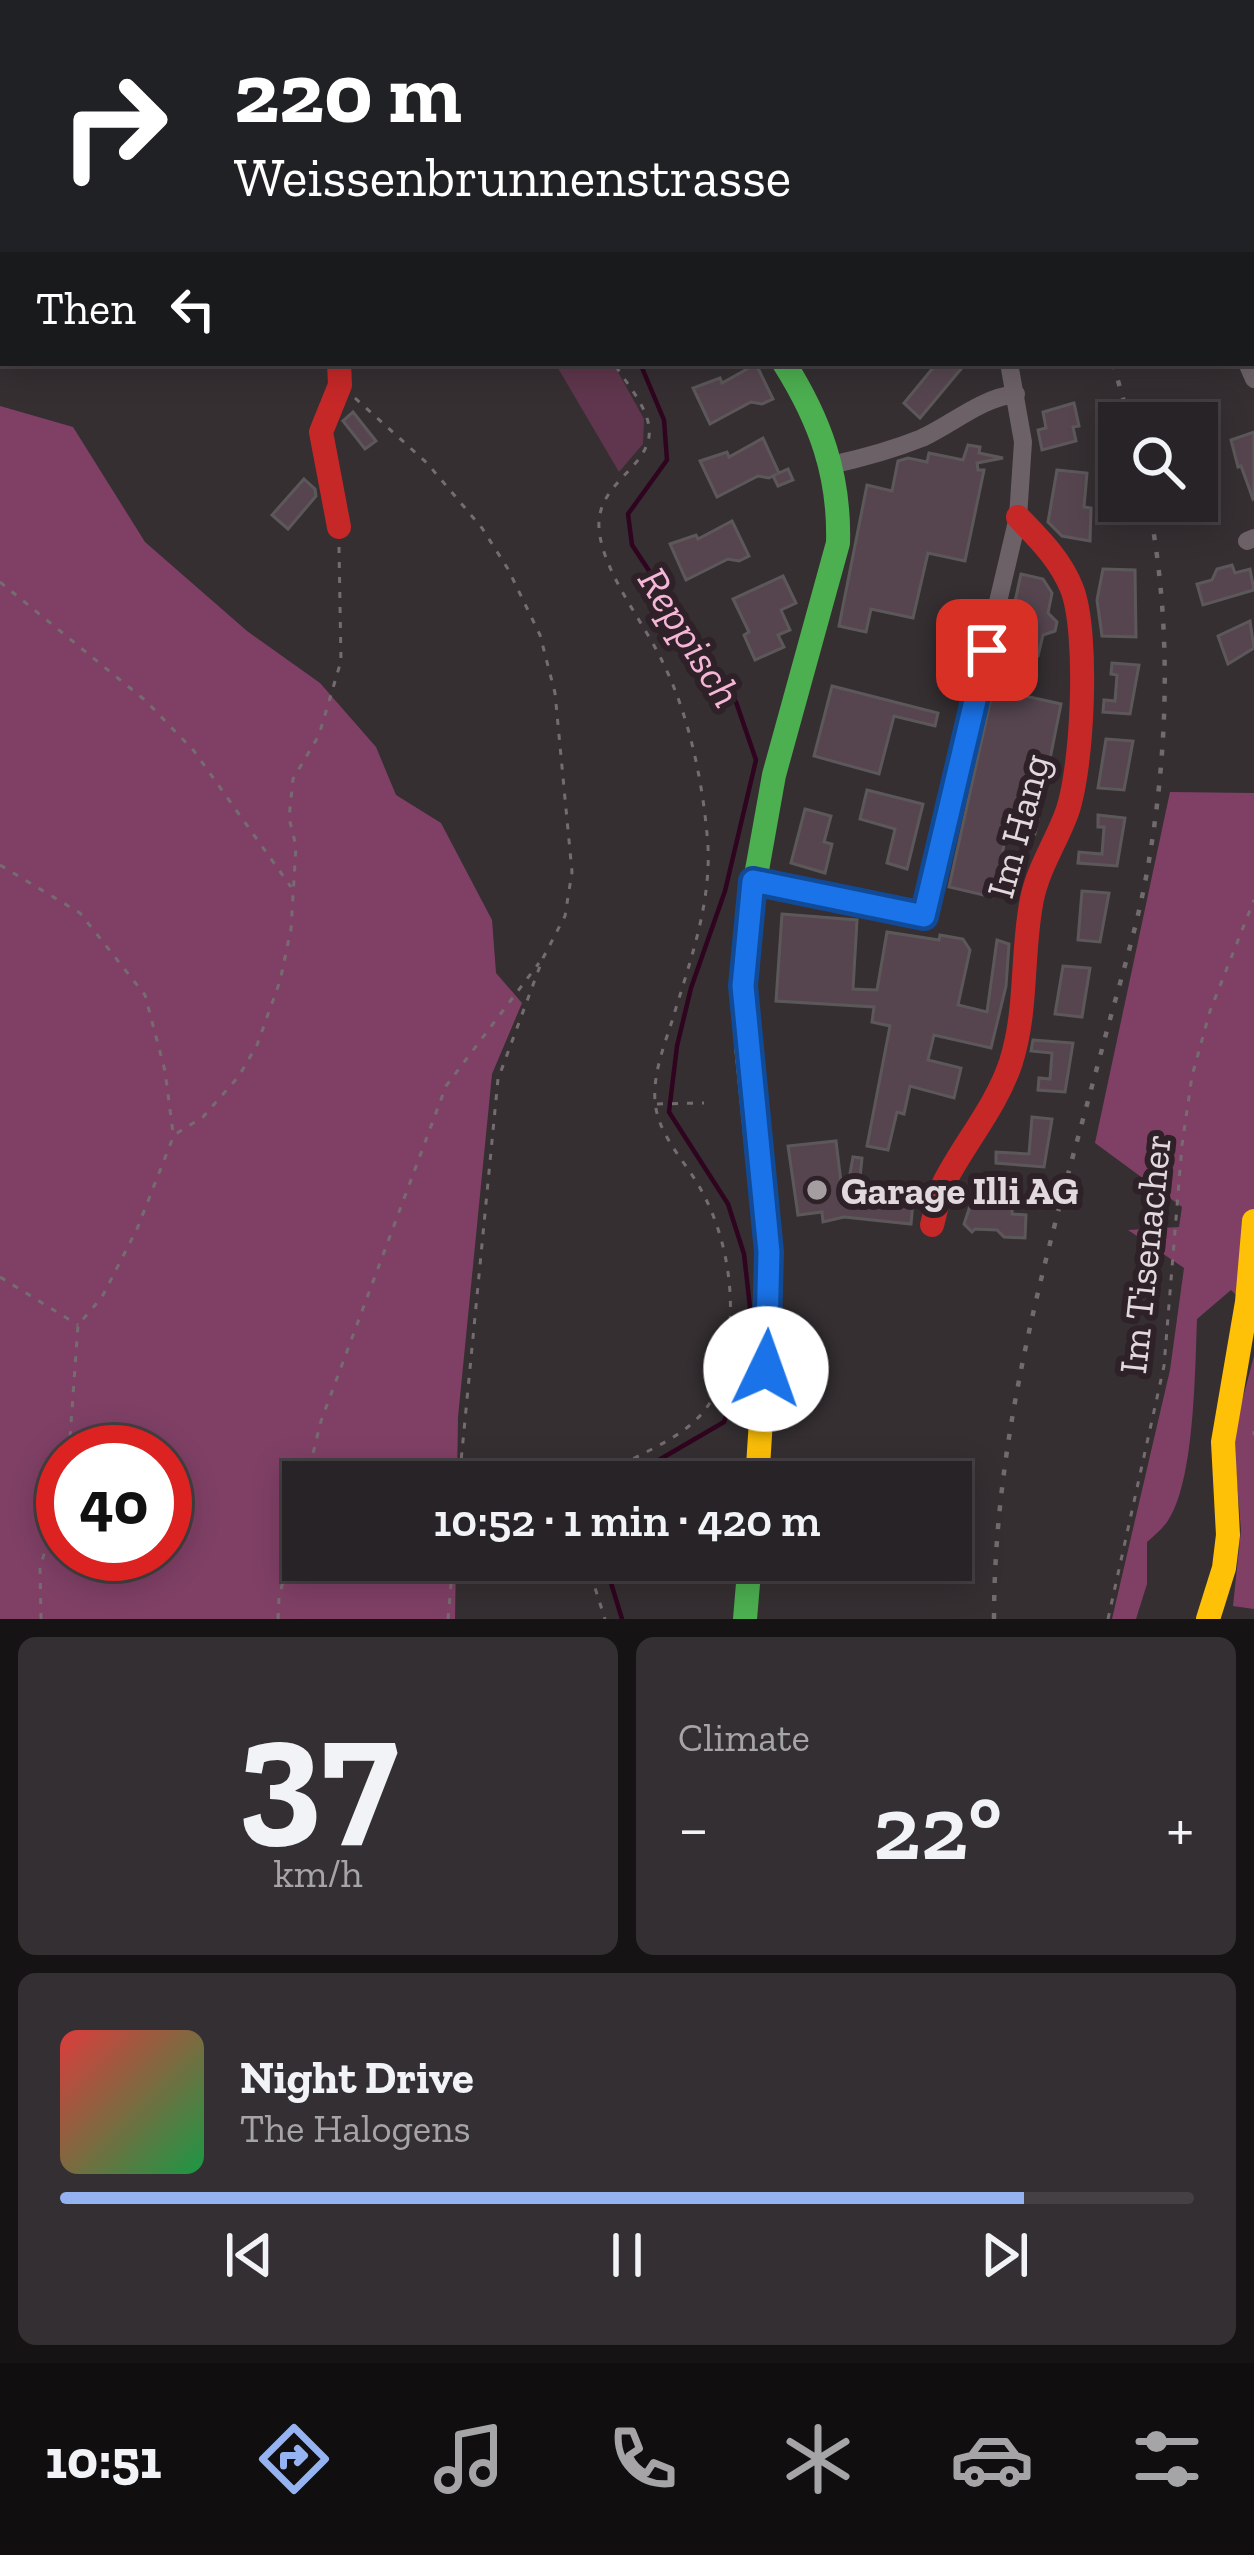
<!DOCTYPE html>
<html lang="en">
<head>
<meta charset="utf-8">
<style>
	:root { --surface:#282326; --page:#342f32; --text:#f1f3f6; --muted:#a5a4a7; --line:#444043; --accent:#95b2f1 }
	body { margin:0; font-family:"Zilla Slab",serif; background:var(--page); color:var(--text); height:100vh; display:flex; flex-direction:column; font-size:45px; white-space:nowrap }
	* { box-sizing:border-box; margin:0 }
	p { font-size:39px; color:var(--muted) }
	.icon { flex:none; width:66px; height:66px; fill:none; stroke:currentColor; stroke-width:2; stroke-linecap:round; stroke-linejoin:round }
	.map { position:relative; height:1619px; overflow:hidden }
	.side { display:flex; flex-direction:column; gap:18px; padding:18px; background:#161315; flex:1 }
	.side>* { flex:none }
	.hud { position:absolute; left:0px; top:0px; width:1254px; height:366px; box-shadow:0 6px 30px #0003,0 0 0 3px var(--line); background:#202124; color:#fff; overflow:hidden }
	.buttons { position:absolute; left:1098px; top:402px; display:grid; gap:24px }
	.buttons a { display:grid; place-items:center; width:120px; height:120px; border-radius:0px; background:var(--surface); box-shadow:0 6px 30px #0003,0 0 0 3px var(--line); font-size:60px }
	.speed { position:absolute; left:36px; top:1425px; display:flex; gap:24px; font-size:60px; font-weight:700; text-align:center }
	.speed>* { display:grid; place-content:center; width:156px; height:156px; border-radius:50%; background:var(--surface); box-shadow:0 6px 30px #0003,0 0 0 3px var(--line); line-height:1 }
	.speed .limit { border:18px solid #d22; background:#fff; color:#111 }
	.pin { position:absolute; display:grid; place-items:center; width:102px; height:102px; color:#fff; margin:-51px; border-radius:24px; box-shadow:0 6px 18px #0006 }
	.me { position:absolute; width:132px; margin:-66px; rotate:3deg; stroke-linejoin:round; filter:drop-shadow(0 0 9px #0008) }
	.turn { display:flex; align-items:center; gap:42px; height:252px; padding:0 36px; font-size:54px }
	.turn .icon { width:156px; height:156px; stroke-width:2.5 }
	.turn b { display:block; font-size:84px; line-height:102px }
	.then { display:flex; align-items:center; height:114px; padding:0 36px; background:#0003; gap:24px; font-size:45px }
	.big { font-size:90px; font-weight:600; line-height:1.1 }
	.side .tile { flex:1; display:flex; flex-direction:column; justify-content:center; gap:18px; min-width:0; padding:0 42px; border-radius:18px; background:var(--page) }
	.side .dial { align-items:center; gap:0 }
	.dial b { font-size:156px; line-height:1 }
	.song { display:flex; align-items:center; gap:36px }
	.cover { width:144px; height:144px; border-radius:18px; background:linear-gradient(135deg,hsl(0 70% 55%),hsl(140 70% 35%)) }
	.played { height:12px; border-radius:6px; background:linear-gradient(90deg,var(--accent) 85%,var(--line) 85%) }
	.keys { display:flex; justify-content:space-around; direction:ltr }
	.heat { display:flex; justify-content:space-between; align-items:center; font-size:66px; direction:ltr }
	.side .tiles { flex:1; display:grid; gap:18px; grid-template-columns:1fr 1fr }
	.tile:last-child { grid-column:span 2 }
	.trip { position:absolute; left:282px; top:1461px; width:690px; height:120px; border-radius:0px; background:var(--surface); box-shadow:0 6px 30px #0003,0 0 0 3px var(--line); font-weight:600; line-height:120px; text-align:center }
	.menu { display:flex; height:192px; justify-content:space-around; align-items:center; background:#100e0f; color:var(--muted) }
	.menu .icon { width:84px; height:84px }
	.menu .current { color:var(--accent) }
	.menu b { font-size:54px; color:var(--text) }
	.map>svg:first-child { display:block }
	.green { fill:#5f364d }
	.forest { fill:#804066; fill-rule:evenodd }
	.lines { fill:none; stroke-linecap:round; stroke-linejoin:round }
	.stream { stroke:#2f041f; stroke-width:4.5 }
	.building { fill:#56454f; stroke:#5c585a; stroke-width:3 }
	.path { stroke:#746c70; stroke-width:3; stroke-dasharray:6 9; stroke-linecap:butt }
	.lane { stroke:#6c6167; stroke-width:9 }
	.street { stroke:#6c6167; stroke-width:18 }
	.fast { stroke:#4caf50; stroke-width:24 }
	.slow { stroke:#ffc107; stroke-width:24 }
	.jam { stroke:#c62828; stroke-width:24 }
	.rail { stroke:#716a6e; stroke-width:4.5; stroke-dasharray:6 12; stroke-linecap:butt }
	.route-casing { stroke:#114b97; stroke-width:30 }
	.route { stroke:#1a73e8; stroke-width:21 }
	.poi-dot { fill:#a59ea1; stroke:#2e2228; stroke-width:4.5 }
	.labels { text-anchor:middle; dominant-baseline:central; stroke-width:12; stroke-linejoin:round; paint-order:stroke }
	.street-label { font-size:39px; fill:#e1d9dd; stroke:#2e2228 }
	.poi-label { font-size:39px; font-weight:bold; fill:#e1d9dd; stroke:#2e2228; text-anchor:start }
	.water-label { font-size:42px; font-style:italic; fill:#f5b5d7; stroke:#2e2228 }
</style>
</head>
<body>
<div class="map">
<svg width="1254" height="1619" viewBox="0 0 1254 1619">
	<rect width="100%" height="100%" fill="#352f32"/>
	<!-- green -->
	<path class="green" d="M 555,363 L 613,363 L 644,419 L 643,444 L 619,472 Z"/>
	<!-- forest -->
	<g class="forest">
		<path d="M 0,406 L 73,427 L 145,542 L 247,631 L 320,683 L 376,747 L 396,795 L 441,823 L 492,920 L 496,973 L 522,1003 L 492,1074 L 458,1417 L 457,1482 L 303,1482 L 303,1560 L 456,1560 L 455,1619 L 0,1619 ZM 63,1452 L 165,1452 L 165,1554 L 63,1554 Z"/>
		<path d="M 1170,792 L 1254,793 L 1254,1312 L 1231,1290 L 1197,1319 C 1195,1367 1195,1484 1167,1522 C 1162,1529 1154,1536 1147,1542 L 1147,1584 L 1136,1619 L 1112,1619 L 1170,1370 L 1184,1268 L 1128,1230 L 1179,1227 L 1182,1207 L 1095,1143 Z"/>
		<path d="M 1254,1356 L 1254,1609 L 1233,1606 L 1241,1530 L 1233,1435 Z"/>
	</g>
	<g class="lines">
		<!-- stream -->
		<g class="stream">
			<path d="M 401,0 L 403,3"/>
			<path d="M 621,1482 L 724,1422 L 743,1368 L 750,1307 L 744,1254 L 728,1204 L 669,1112 L 677,1046 L 691,988 L 725,891 L 756,760 L 736,702 L 632,545 L 628,514 L 667,460 L 664,420 L 640,363"/>
			<path d="M 604,1560 L 622,1619"/>
		</g>
	</g>
	<!-- building -->
	<g class="building">
		<path d="M 937,363 L 966,363 L 920,418 L 904,403 Z"/>
		<path d="M 756,364 L 773,399 L 762,404 L 751,402 L 710,424 L 693,388 L 720,378 L 722,383 Z"/>
		<path d="M 1074,403 L 1079,426 L 1073,427 L 1076,441 L 1042,450 L 1038,430 L 1046,428 L 1043,412 Z"/>
		<path d="M 353,412 L 376,441 L 365,449 L 343,421 Z"/>
		<path d="M 1254,432 L 1254,498 L 1253,499 L 1241,466 L 1238,467 L 1231,440 Z"/>
		<path d="M 763,438 L 779,473 L 788,469 L 793,480 L 778,486 L 773,476 L 777,474 L 769,478 L 758,476 L 717,497 L 700,461 L 727,452 L 729,457 Z"/>
		<path d="M 968,445 L 980,447 L 979,453 L 1003,458 L 977,463 L 978,470 L 984,470 L 965,561 L 928,553 L 913,618 L 871,609 L 866,632 L 839,626 L 867,485 L 892,491 L 898,461 L 908,458 L 927,462 L 929,453 L 963,460 Z"/>
		<path d="M 1057,470 L 1087,473 L 1084,507 L 1091,508 L 1090,541 L 1062,536 L 1048,522 Z"/>
		<path d="M 304,479 L 315,489 L 316,496 L 288,529 L 272,515 Z"/>
		<path d="M 732,521 L 749,556 L 739,561 L 728,559 L 686,580 L 670,544 L 696,535 L 698,539 Z"/>
		<path d="M 1232,565 L 1235,573 L 1250,569 L 1254,590 L 1203,605 L 1197,584 L 1212,580 L 1217,569 Z"/>
		<path d="M 1103,569 L 1135,570 L 1136,637 L 1102,636 L 1097,600 Z"/>
		<path d="M 1021,574 L 1043,579 L 1052,593 L 1048,613 L 1057,622 L 1055,631 L 1043,635 L 1038,656 L 1019,662 L 1002,659 L 1009,627 L 1021,620 L 1014,606 Z"/>
		<path d="M 783,576 L 796,603 L 781,610 L 790,630 L 778,635 L 784,647 L 755,660 L 744,635 L 749,632 L 733,599 Z"/>
		<path d="M 1250,621 L 1254,648 L 1228,664 L 1218,636 Z"/>
		<path d="M 1112,663 L 1139,665 L 1130,714 L 1103,712 L 1104,700 L 1115,701 L 1117,675 L 1111,674 Z"/>
		<path d="M 832,686 L 938,713 L 935,726 L 894,716 L 879,774 L 814,756 Z"/>
		<path d="M 993,689 L 1061,704 L 1035,834 L 1008,828 L 992,897 L 949,887 Z"/>
		<path d="M 1106,739 L 1133,741 L 1124,790 L 1098,788 Z"/>
		<path d="M 867,790 L 923,804 L 907,869 L 887,863 L 895,829 L 860,819 Z"/>
		<path d="M 805,809 L 831,816 L 824,842 L 832,844 L 825,873 L 791,863 Z"/>
		<path d="M 1098,815 L 1125,818 L 1117,866 L 1078,863 L 1079,852 L 1102,854 L 1104,827 L 1098,827 Z"/>
		<path d="M 1082,891 L 1109,893 L 1100,942 L 1078,940 Z"/>
		<path d="M 782,914 L 857,920 L 853,989 L 877,990 L 887,932 L 939,940 L 940,935 L 963,939 L 970,950 L 958,1005 L 987,1012 L 997,940 L 1009,944 L 1006,986 L 991,1048 L 934,1035 L 928,1060 L 961,1068 L 954,1098 L 910,1086 L 904,1114 L 897,1112 L 888,1150 L 867,1146 L 890,1026 L 872,1022 L 874,1007 L 776,1001 Z"/>
		<path d="M 1063,966 L 1090,968 L 1082,1017 L 1055,1014 Z"/>
		<path d="M 1033,1040 L 1073,1043 L 1065,1092 L 1038,1090 L 1039,1078 L 1050,1079 L 1052,1053 L 1031,1051 Z"/>
		<path d="M 1032,1117 L 1052,1119 L 1044,1167 L 996,1163 L 996,1152 L 1029,1154 Z"/>
		<path d="M 836,1141 L 844,1207 L 853,1157 L 862,1158 L 858,1197 L 900,1198 L 901,1190 L 914,1191 L 911,1224 L 844,1217 L 823,1222 L 822,1212 L 798,1215 L 788,1146 Z"/>
		<path d="M 991,1190 L 1013,1191 L 1012,1214 L 1026,1215 L 1025,1238 L 1004,1237 L 997,1230 L 975,1229 L 972,1232 L 964,1224 L 970,1206 L 990,1208 Z"/>
	</g>
	<g class="lines">
		<!-- path -->
		<g class="path">
			<path d="M 151,0 L 153,3"/>
			<path d="M 383,0 L 385,3"/>
			<path d="M 1011,0 L 1013,3"/>
			<path d="M 1251,218 L 1254,217"/>
			<path d="M 1251,224 L 1254,229"/>
			<path d="M 0,245 L 3,239"/>
			<path d="M 1251,264 L 1254,263"/>
			<path d="M 355,398 L 427,463 L 482,528 L 508,569 L 540,635 L 555,693 L 572,872 L 565,916 L 543,958 L 498,1079 L 459,1482"/>
			<path d="M 0,582 L 146,701 L 194,751 L 291,887"/>
			<path d="M 0,865 L 80,913 L 145,995 L 165,1071 L 173,1133"/>
			<path d="M 657,1104 L 704,1103"/>
			<path d="M 0,1277 L 78,1325"/>
			<path d="M 1254,1431 L 1254,1435"/>
			<path d="M 69,1452 L 78,1325 L 102,1297 L 137,1229 L 174,1135 L 203,1117 L 239,1076 L 257,1045 L 280,981 L 291,929 L 296,846 L 289,818 L 293,779 L 319,735 L 341,661 L 339,547"/>
			<path d="M 306,1482 L 321,1421 L 446,1086 L 539,963"/>
			<path d="M 595,1482 C 637,1449 701,1440 719,1383 C 740,1317 732,1240 696,1181 C 680,1156 657,1131 655,1101 C 653,1074 664,1046 672,1021 C 690,961 714,898 707,834 C 702,779 689,717 665,667 C 647,626 602,573 599,528 C 596,481 654,467 649,427 C 646,404 625,382 614,363"/>
			<path d="M 586,1560 L 605,1619"/>
			<path d="M 41,1619 L 40,1568 L 63,1487"/>
			<path d="M 278,1619 L 279,1598 L 303,1496"/>
			<path d="M 448,1619 L 453,1560"/>
			<path d="M 1108,1619 L 1164,1366 L 1182,1145 L 1192,1076 L 1210,1011 L 1254,900"/>
		</g>
		<!-- lane -->
		<path class="lane" d="M 1094,0 L 1095,3"/>
		<!-- street -->
		<g class="street">
			<path d="M 754,0 L 756,3"/>
			<path d="M 1033,0 L 1035,3"/>
			<path d="M 123,3 L 125,0"/>
			<path d="M 339,3 L 342,0"/>
			<path d="M 0,125 L 3,126"/>
			<path d="M 1251,184 L 1254,186"/>
			<path d="M 1247,363 L 1254,379"/>
			<path d="M 831,465 C 863,458 892,450 922,438 C 954,423 981,398 1016,394"/>
			<path d="M 1247,541 L 1254,538"/>
			<path d="M 753,881 L 924,916 L 1018,517 L 1023,442 L 1009,363"/>
		</g>
		<!-- fast -->
		<g class="fast">
			<path d="M 745,960 L 745,937 L 774,775 L 838,543 C 840,475 820,420 784,363"/>
			<path d="M 745,1619 L 750,1560"/>
		</g>
		<!-- slow -->
		<g class="slow">
			<path d="M 558,0 L 560,3"/>
			<path d="M 745,960 L 746,1045 L 770,1280 L 757,1482"/>
			<path d="M 1208,1619 L 1224,1568 L 1228,1535 L 1223,1442 L 1247,1302 L 1254,1221"/>
		</g>
		<!-- jam -->
		<g class="jam">
			<path d="M 339,363 L 340,385 L 321,432 L 339,527"/>
			<path d="M 932,1225 C 936,1211 938,1194 945,1181 C 966,1141 997,1105 1011,1062 C 1028,1008 1021,953 1032,899 C 1038,869 1055,844 1066,815 C 1083,771 1089,633 1072,589 C 1060,559 1040,540 1018,517"/>
		</g>
		<!-- rail -->
		<g class="rail">
			<path d="M 896,0 L 899,3"/>
			<path d="M 1113,363 L 1130,423"/>
			<path d="M 994,1619 C 994,1423 1052,1236 1102,1049 C 1119,984 1140,920 1150,854 C 1169,738 1171,617 1148,501"/>
		</g>
	</g>
	<g class="lines">
		<!-- route casing -->
		<g class="route-casing">
			<path id="route" d="M 766,1369 L 769,1252 L 743,986 L 753,881 L 924,916 L 987,650"/>
		</g>
		<!-- route -->
		<use href="#route" class="route"/>
	</g>
	<!-- markers -->
	<circle class="poi-dot" cx="817" cy="1190" r="12"/>
	<g class="labels">
		<!-- street labels -->
		<g class="street-label">
			<text transform="translate(1018 826) rotate(-75)">Im Hang</text>
			<text transform="translate(1145 1254) rotate(-84)">Im Tisenacher</text>
		</g>
		<!-- poi labels -->
		<g class="poi-label">
			<text x="841" y="1190">Garage Illi AG</text>
		</g>
		<!-- water labels -->
		<g class="water-label">
			<text transform="translate(690 637) rotate(58)">Reppisch</text>
		</g>
	</g>
</svg>
<div class="buttons">
<a><svg class="icon" aria-label="search" viewBox="0 0 24 24"><circle cx="10" cy="10" r="6"/><path d="M15 15l6 6"/></svg></a>
</div>
<div class="speed"><div class="limit">40</div></div>
<div class="pin" style="left:987px;top:650px;background:#d93025"><svg class="icon" aria-label="arrive" viewBox="0 0 24 24"><path d="M6 21V4h12l-3 4 3 4H6"/></svg></div>
<svg class="me" style="left:766px;top:1369px" viewBox="-20 -20 40 40"><circle r="19" fill="#fff"/><path d="M0-13L10 11 0 6-10 11z" fill="#1a73e8"/></svg>
<div class="trip">10:52 · 1 min · 420 m</div>
<div class="hud">
<div class="turn"><svg class="icon" aria-label="right" viewBox="0 0 24 24"><path d="M7 20v-9h11M14 6l5 5-5 5"/></svg><div><b>220 m</b>Weissenbrunnenstrasse</div></div>
<div class="then">Then<svg class="icon" aria-label="left" viewBox="0 0 24 24"><path d="M17 20v-9H6M10 6l-5 5 5 5"/></svg></div>
</div>
</div>
<section class="side">
<div class="tiles">
<div class="tile dial"><b>37</b><p>km/h</p></div>
<div class="tile"><p>Climate</p>
<div class="heat"><a>−</a><b class="big">22°</b><a>+</a></div>
</div>
<div class="tile">
<div class="song"><i class="cover"></i><div><b>Night Drive</b><p>The Halogens</p></div></div>
<div class="played"></div>
<div class="keys"><svg class="icon" aria-label="previous" viewBox="0 0 24 24"><path d="M18 5L8 12l10 7zM5 5v14"/></svg><svg class="icon" aria-label="pause" viewBox="0 0 24 24"><path d="M8 5v14M16 5v14"/></svg><svg class="icon" aria-label="next" viewBox="0 0 24 24"><path d="M6 5l10 7-10 7zM19 5v14"/></svg></div>
</div>
</div>
</section>
<nav class="menu">
<b>10:51</b>
<svg class="icon current" aria-label="directions" viewBox="0 0 24 24"><path d="M12 3l9 9-9 9-9-9zM9 14v-3h6M13 9l2 2-2 2"/></svg>
<svg class="icon" aria-label="music" viewBox="0 0 24 24"><path d="M9 18V5l10-2v13"/><circle cx="6" cy="18" r="3"/><circle cx="16" cy="16" r="3"/></svg>
<svg class="icon" aria-label="phone" viewBox="0 0 24 24"><path d="M5 4h4l2 5-3 2q2 4 5 5l2-3 5 2v4C11 20 4 13 5 4z"/></svg>
<svg class="icon" aria-label="climate" viewBox="0 0 24 24"><path d="M12 3v18M4 7l16 10M4 17L20 7"/></svg>
<svg class="icon" aria-label="car" viewBox="0 0 24 24"><path d="M5 17H2v-5l4-1 3-4h7l3 4 3 1v5h-3M9 17h6M6 11h13"/><circle cx="7" cy="17" r="2"/><circle cx="17" cy="17" r="2"/></svg>
<svg class="icon" aria-label="filters" viewBox="0 0 24 24"><path d="M4 7h16M4 17h16"/><circle cx="9" cy="7" r="2"/><circle cx="15" cy="17" r="2"/></svg>
</nav>
</body>
</html>
